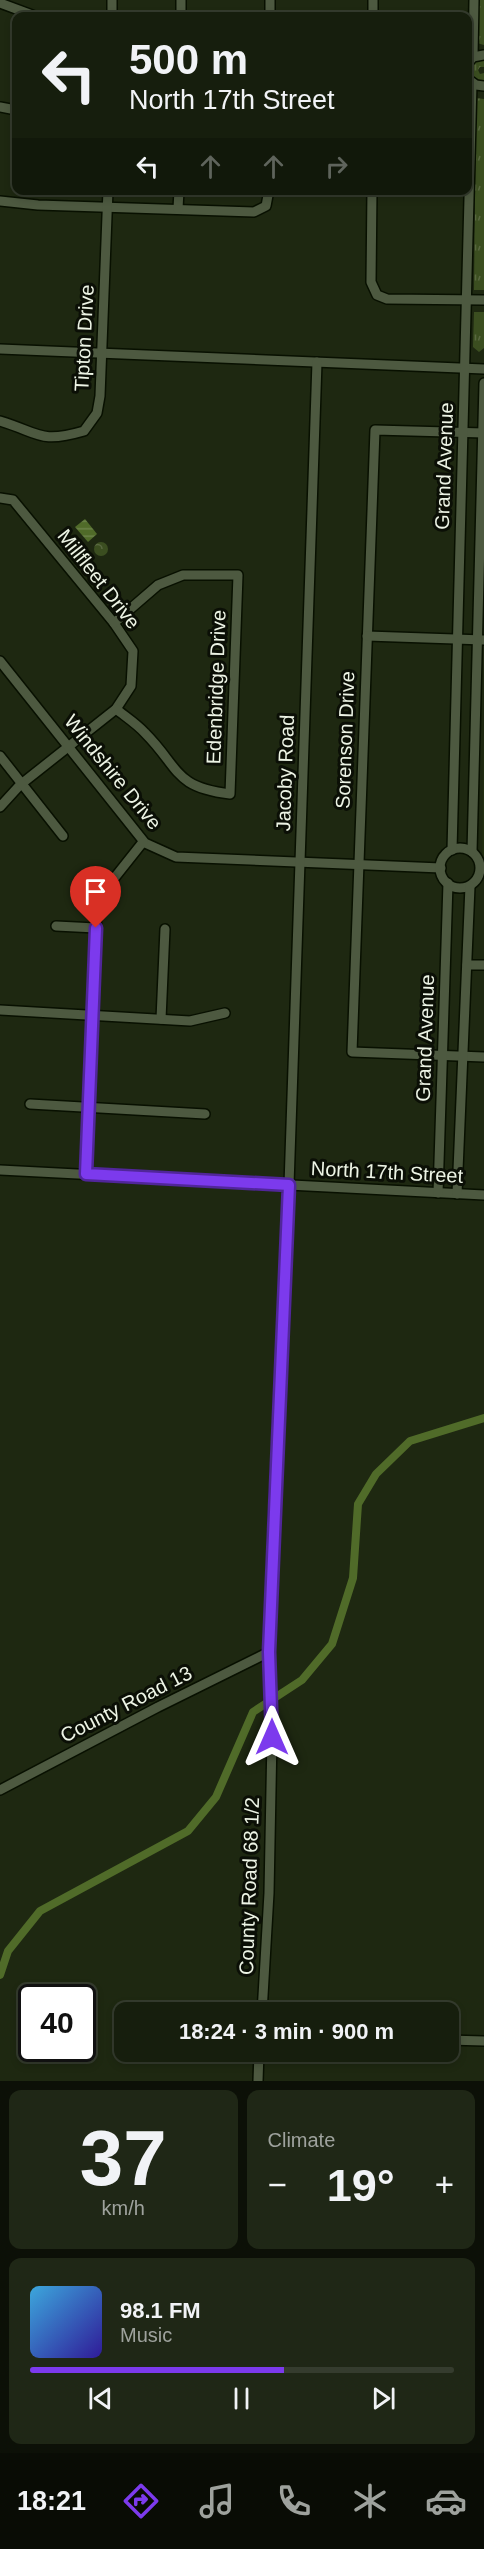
<!DOCTYPE html>
<html lang="en">
<head>
<meta charset="utf-8">
<style>
	:root { --surface:#161e0d; --page:#1f2716; --text:#f1f3f6; --muted:#9ea29d; --line:#353c2e; --accent:#7c3aed }
	body { margin:0; font-family:Arial,sans-serif; background:var(--page); color:var(--text); height:100vh; display:flex; flex-direction:column; font-size:22px; white-space:nowrap }
	* { box-sizing:border-box; margin:0 }
	p { font-size:20px; color:var(--muted) }
	.icon { flex:none; width:33px; height:33px; fill:none; stroke:currentColor; stroke-width:2; stroke-linecap:round; stroke-linejoin:round }
	.map { position:relative; height:2081px; overflow:hidden }
	.details { display:flex; flex-direction:column; gap:9px; padding:9px; background:#0c1007; flex:1 }
	.details>* { flex:none }
	.top-card { position:absolute; left:12px; top:12px; width:460px; height:183px; border-radius:12px; box-shadow:0 3px 9px #0003,0 0 0 2px var(--line); background:#161e0d; color:var(--text); overflow:hidden }
	.speed { position:absolute; left:18px; top:1984px; display:flex; gap:12px; font-size:30px; font-weight:700; text-align:center }
	.speed>* { display:grid; place-content:center; width:78px; height:78px; border-radius:50%; background:var(--surface); box-shadow:0 3px 9px #0003,0 0 0 2px var(--line); line-height:1 }
	.speed .limit { border:3px solid #111; border-radius:9px; background:#fff; color:#111 }
	.pin { position:absolute; display:grid; place-items:center; width:51px; height:51px; color:#fff; margin:-62px -26px; border-radius:50% 50% 50% 0; rotate:-45deg; box-shadow:0 0 6px #0007 }
	.pin .icon { rotate:45deg }
	.me { position:absolute; width:66px; margin:-33px; rotate:0deg; stroke-linejoin:round; filter:drop-shadow(0 0 4px #0008) }
	.turn { display:flex; align-items:center; gap:21px; height:126px; padding:0 18px; font-size:27px }
	.turn .icon { width:78px; height:78px; stroke-width:2.5 }
	.turn b { display:block; font-size:42px; line-height:51px }
	.lanes { display:flex; align-items:center; height:57px; padding:0 18px; background:#0003; justify-content:center; gap:30px; direction:ltr }
	.lanes .off { opacity:.35 }
	.big { font-size:45px; font-weight:700; line-height:1.1 }
	.details .widget { flex:1; display:flex; flex-direction:column; justify-content:center; gap:9px; min-width:0; padding:0 21px; border-radius:12px; background:var(--page) }
	.details .dial { align-items:center; gap:0 }
	.dial b { font-size:78px; line-height:1 }
	.song { display:flex; align-items:center; gap:18px }
	.cover { width:72px; height:72px; border-radius:9px; background:linear-gradient(135deg,hsl(200 70% 55%),hsl(250 70% 35%)) }
	.played { height:6px; border-radius:3px; background:linear-gradient(90deg,var(--accent) 60%,var(--line) 60%) }
	.keys { display:flex; justify-content:space-around; direction:ltr }
	.heat { display:flex; justify-content:space-between; align-items:center; font-size:33px; direction:ltr }
	.details .tiles { flex:1; display:grid; gap:9px; grid-template-columns:1fr 1fr }
	.widget:last-child { grid-column:span 2 }
	.trip { position:absolute; left:114px; top:2002px; width:345px; height:60px; border-radius:12px; background:var(--surface); box-shadow:0 3px 9px #0003,0 0 0 2px var(--line); font-weight:700; line-height:60px; text-align:center }
	.dock { display:flex; height:96px; justify-content:space-around; align-items:center; background:#090c05; color:var(--muted) }
	.dock .icon { width:42px; height:42px }
	.dock .selected { color:var(--accent) }
	.dock b { font-size:27px; color:var(--text) }
	.map>svg:first-child { display:block }
	.built { fill:#212e10 }
	.grass { fill:url(#grass-tufts) }
	.park { fill:url(#park-crowns) }
	.water { fill:url(#water-rules) }
	.lines { fill:none; stroke-linecap:round; stroke-linejoin:round }
	.canal { stroke:#506b29; stroke-width:8 }
	.minor-casing { stroke:#081000; stroke-width:12 }
	.minor { stroke:#4d5940; stroke-width:9 }
	.route-casing { stroke:#51269a; stroke-width:15 }
	.route { stroke:#7c3aed; stroke-width:10 }
	.labels { text-anchor:middle; dominant-baseline:central; stroke-width:6; stroke-linejoin:round; paint-order:stroke }
	.street-label { font-size:20px; fill:#edf4e5; stroke:#0b0f06 }
</style>
</head>
<body>
<div class="map">
<svg width="484" height="2081" viewBox="0 0 484 2081">
	<defs>
		<pattern id="grass-tufts" width="24" height="20" patternUnits="userSpaceOnUse" patternTransform="scale(1.5)"><rect width="24" height="20" fill="#3b4e20"/><path d="M3 7l-1-3M5 7V3M7 7l1-3M15 17l-1-3M17 17v-4M19 17l1-3" fill="none" stroke="#586840"/></pattern>
		<pattern id="park-crowns" width="20" height="18" patternUnits="userSpaceOnUse" patternTransform="scale(1.5)"><rect width="20" height="18" fill="#3b4e20"/><path d="M2 6a3 3 0 1 1 6 0M12 15a3 3 0 1 1 6 0" fill="none" stroke="#586840"/></pattern>
		<pattern id="water-rules" width="6" height="5" patternUnits="userSpaceOnUse" patternTransform="scale(1.5)"><rect width="6" height="5" fill="#506b29"/><path d="M0 2.5h6" fill="none" stroke="#6a8148"/></pattern>
	</defs>
	<rect width="100%" height="100%" fill="#1e2811"/>
	<!-- built -->
	<path class="built" d="M 484,722 L 484,859 L 482,859 Z"/>
	<!-- grass -->
	<g class="grass">
		<path d="M 478,0 L 484,0 L 484,45 L 477,43 Z"/>
		<path d="M 484,58 L 484,67 L 480,67 L 478,70 L 480,74 L 484,73 L 484,83 L 473,78 L 470,70 L 474,61 Z"/>
		<path d="M 476,98 L 484,99 L 484,290 L 474,290 Z"/>
		<path d="M 474,312 L 484,312 L 484,348 L 479,352 L 473,347 Z"/>
	</g>
	<!-- park -->
	<circle class="park" cx="101" cy="549" r="7"/>
	<!-- water -->
	<path class="water" d="M 85,519 L 97,534 L 88,542 L 75,527 Z"/>
	<g class="lines">
		<!-- canal -->
		<path class="canal" d="M 0,1975 L 8,1951 L 40,1911 L 188,1831 L 216,1797 L 253,1712 L 302,1680 L 332,1644 L 353,1578 L 358,1504 L 376,1474 L 410,1441 L 484,1418"/>
		<!-- minor casing -->
		<g class="minor-casing">
			<g id="minor">
				<path d="M 0,3 L 35,16"/>
				<path d="M 112,16 L 112,0"/>
				<path d="M 181,16 L 181,0"/>
				<path d="M 270,16 L 270,0"/>
				<path d="M 373,16 L 373,0"/>
				<path d="M 473,57 L 474,0"/>
				<path d="M 468,63 L 473,57 L 484,55"/>
				<path d="M 469,80 L 476,85 L 484,86"/>
				<path d="M 0,107 L 16,110"/>
				<path d="M 372,190 L 371,282 L 377,295 L 387,299 L 484,300"/>
				<path d="M 0,201 L 38,205 L 254,212 L 266,206 L 269,190"/>
				<path d="M 178,209 L 179,190"/>
				<path d="M 0,349 L 484,369"/>
				<path d="M 0,421 C 40,433 39,444 84,431 L 97,413 L 100,396 L 108,190"/>
				<path d="M 484,433 L 375,430 L 352,1052 L 484,1057"/>
				<path d="M 0,498 L 13,500 L 114,623 L 133,651 L 131,686 L 116,709 L 20,785 L 0,807"/>
				<path d="M 114,623 L 158,585 L 183,575 L 238,575 L 230,794 C 173,787 180,768 145,733 C 137,724 126,717 116,709"/>
				<path d="M 367,636 L 484,640"/>
				<path d="M 0,661 L 145,843 L 176,857 L 441,868"/>
				<path d="M 0,756 L 63,836"/>
				<circle cx="460" cy="868" r="20"/>
				<path d="M 452,850 L 472,83"/>
				<path d="M 472,852 L 484,383"/>
				<path d="M 56,926 L 96,928"/>
				<path d="M 467,965 L 484,965"/>
				<path d="M 0,1010 L 190,1021 L 225,1013"/>
				<path d="M 161,1019 L 165,929"/>
				<path d="M 30,1104 L 205,1114"/>
				<path d="M 0,1170 L 484,1195"/>
				<path d="M 86,1174 L 97,908 L 108,886 L 143,842"/>
				<path d="M 438,1193 L 448,883"/>
				<path d="M 457,1194 L 470,886"/>
				<path d="M 0,1790 L 158,1707 L 269,1652"/>
				<path d="M 262,2013 L 269,1893 L 272,1737 L 269,1652 L 273,1528 L 289,1185 L 317,362"/>
				<path d="M 448,2040 L 484,2041"/>
				<path d="M 258,2081 L 259,2052"/>
			</g>
		</g>
		<!-- minor -->
		<use href="#minor" class="minor"/>
	</g>
	<g class="lines">
		<!-- route casing -->
		<g class="route-casing">
			<path id="route" d="M 96,928 L 86,1174 L 289,1185 L 269,1652 L 272,1737"/>
		</g>
		<!-- route -->
		<use href="#route" class="route"/>
	</g>
	<g class="labels">
		<!-- street labels -->
		<g class="street-label">
			<text transform="translate(84 338) rotate(-87)">Tipton Drive</text>
			<text transform="translate(444 466) rotate(-88)">Grand Avenue</text>
			<text transform="translate(99 579) rotate(52)">Millfleet Drive</text>
			<text transform="translate(216 687) rotate(-88)">Edenbridge Drive</text>
			<text transform="translate(345 740) rotate(-88)">Sorenson Drive</text>
			<text transform="translate(113 772) rotate(51)">Windshire Drive</text>
			<text transform="translate(285 773) rotate(-88)">Jacoby Road</text>
			<text transform="translate(425 1038) rotate(-88)">Grand Avenue</text>
			<text transform="translate(387 1172) rotate(3)">North 17th Street</text>
			<text transform="translate(126 1704) rotate(-27)">County Road 13</text>
			<text transform="translate(249 1886) rotate(-88)">County Road 68 1/2</text>
		</g>
	</g>
</svg>
<div class="speed"><div class="limit">40</div></div>
<div class="pin" style="left:96px;top:928px;background:#d93025"><svg class="icon" aria-label="arrive" viewBox="0 0 24 24"><path d="M6 21V4h12l-3 4 3 4H6"/></svg></div>
<svg class="me" style="left:272px;top:1737px" viewBox="-20 -20 40 40"><path d="M0-17L14 15 0 8-14 15z" fill="#7c3aed" stroke="#fff" stroke-width="4"/></svg>
<div class="trip">18:24 · 3 min · 900 m</div>
<div class="top-card">
<div class="turn"><svg class="icon" aria-label="left" viewBox="0 0 24 24"><path d="M17 20v-9H6M10 6l-5 5 5 5"/></svg><div><b>500 m</b>North 17th Street</div></div>
<div class="lanes"><svg class="icon" aria-label="left" viewBox="0 0 24 24"><path d="M17 20v-9H6M10 6l-5 5 5 5"/></svg><svg class="icon off" aria-label="ahead" viewBox="0 0 24 24"><path d="M12 20V5M6 11l6-6 6 6"/></svg><svg class="icon off" aria-label="ahead" viewBox="0 0 24 24"><path d="M12 20V5M6 11l6-6 6 6"/></svg><svg class="icon off" aria-label="right" viewBox="0 0 24 24"><path d="M7 20v-9h11M14 6l5 5-5 5"/></svg></div>
</div>
</div>
<section class="details">
<div class="tiles">
<div class="widget dial"><b>37</b><p>km/h</p></div>
<div class="widget"><p>Climate</p>
<div class="heat"><a>−</a><b class="big">19°</b><a>+</a></div>
</div>
<div class="widget">
<div class="song"><i class="cover"></i><div><b>98.1 FM</b><p>Music</p></div></div>
<div class="played"></div>
<div class="keys"><svg class="icon" aria-label="previous" viewBox="0 0 24 24"><path d="M18 5L8 12l10 7zM5 5v14"/></svg><svg class="icon" aria-label="pause" viewBox="0 0 24 24"><path d="M8 5v14M16 5v14"/></svg><svg class="icon" aria-label="next" viewBox="0 0 24 24"><path d="M6 5l10 7-10 7zM19 5v14"/></svg></div>
</div>
</div>
</section>
<nav class="dock">
<b>18:21</b>
<svg class="icon selected" aria-label="directions" viewBox="0 0 24 24"><path d="M12 3l9 9-9 9-9-9zM9 14v-3h6M13 9l2 2-2 2"/></svg>
<svg class="icon" aria-label="music" viewBox="0 0 24 24"><path d="M9 18V5l10-2v13"/><circle cx="6" cy="18" r="3"/><circle cx="16" cy="16" r="3"/></svg>
<svg class="icon" aria-label="phone" viewBox="0 0 24 24"><path d="M5 4h4l2 5-3 2q2 4 5 5l2-3 5 2v4C11 20 4 13 5 4z"/></svg>
<svg class="icon" aria-label="climate" viewBox="0 0 24 24"><path d="M12 3v18M4 7l16 10M4 17L20 7"/></svg>
<svg class="icon" aria-label="car" viewBox="0 0 24 24"><path d="M5 17H2v-5l4-1 3-4h7l3 4 3 1v5h-3M9 17h6M6 11h13"/><circle cx="7" cy="17" r="2"/><circle cx="17" cy="17" r="2"/></svg>
</nav>
</body>
</html>
